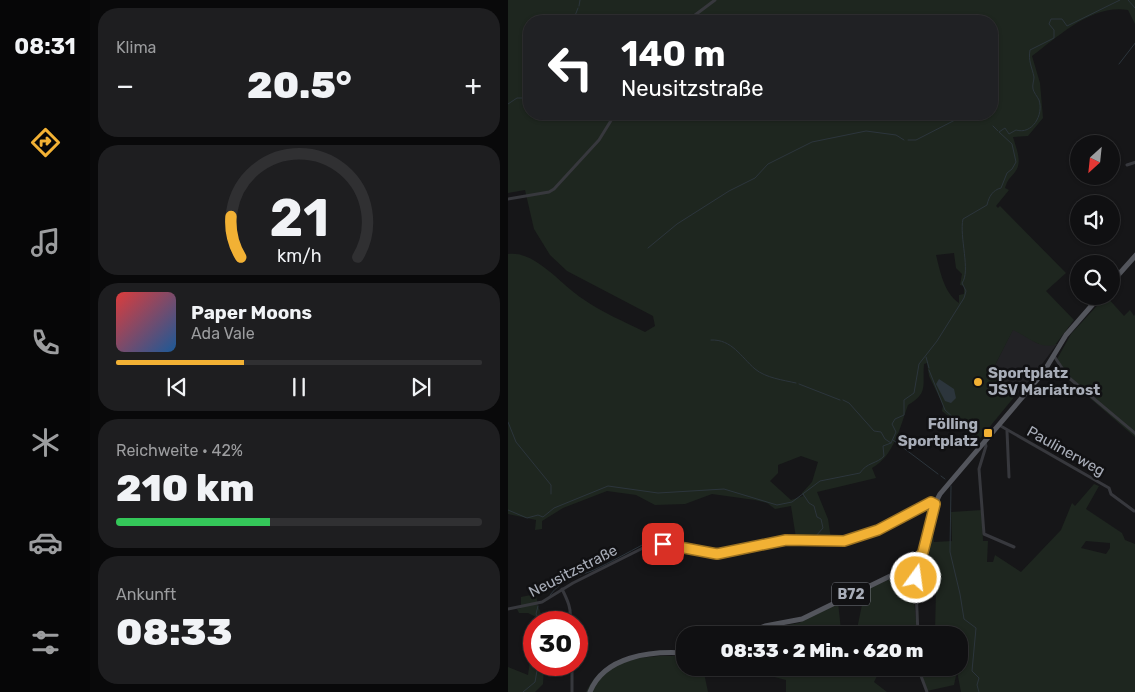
<!DOCTYPE html>
<html lang="de">
<head>
<meta charset="utf-8">
<style>
	:root { --surface:#101012; --page:#1e1e20; --text:#f1f3f6; --muted:#9c9d9f; --line:#303032; --accent:#f2b134 }
	body { margin:0; font-family:Rubik,sans-serif; background:var(--page); color:var(--text); height:100vh; display:flex; flex-direction:column; font-size:19px; white-space:nowrap }
	* { box-sizing:border-box; margin:0 }
	p { font-size:16px; color:var(--muted) }
	.icon { flex:none; width:28px; height:28px; fill:none; stroke:currentColor; stroke-width:2; stroke-linecap:round; stroke-linejoin:round }
	.map { position:relative; flex:1; overflow:hidden }
	.drawer { display:flex; flex-direction:column; gap:8px; padding:8px; background:#09090a; width:418px }
	.drawer>* { flex:none }
	.hud { position:absolute; left:15px; top:15px; width:475px; height:105px; border-radius:20px; box-shadow:0 1px 4px #0004,0 0 0 1px var(--line); background:#202124; color:#fff; overflow:hidden }
	.needle { width:32px; rotate:207deg }
	.tools { position:absolute; left:562px; top:135px; display:grid; gap:10px }
	.tools a { display:grid; place-items:center; width:50px; height:50px; border-radius:50%; background:var(--surface); box-shadow:0 1px 4px #0004,0 0 0 1px var(--line); font-size:25px }
	.speed { position:absolute; left:15px; top:611px; display:flex; gap:10px; font-size:25px; font-weight:700; text-align:center }
	.speed>* { display:grid; place-content:center; width:65px; height:65px; border-radius:50%; background:var(--surface); box-shadow:0 1px 4px #0004,0 0 0 1px var(--line); line-height:1 }
	.speed .limit { border:8px solid #d22; background:#fff; color:#111 }
	.pin { position:absolute; display:grid; place-items:center; width:42px; height:42px; color:#fff; margin:-21px; border-radius:10px; box-shadow:0 2px 8px #0006 }
	.me { position:absolute; width:55px; margin:-28px; rotate:14deg; stroke-linejoin:round; filter:drop-shadow(0 0 4px #0008) }
	.turn { display:flex; align-items:center; gap:18px; height:105px; padding:0 15px; font-size:22px }
	.turn .icon { width:65px; height:65px; stroke-width:2.5 }
	.turn b { display:block; font-size:35px; line-height:42px }
	.big { font-size:38px; font-weight:800; line-height:1.1 }
	.drawer .card { flex:1; display:flex; flex-direction:column; justify-content:center; gap:8px; min-width:0; padding:0 18px; border-radius:20px; background:var(--page) }
	.drawer .dial { align-items:center; gap:0 }
	.dial svg { height:130px; overflow:visible; fill:none; stroke:var(--line); stroke-width:7; stroke-linecap:round; text-anchor:middle }
	.dial text { fill:var(--text); stroke:none }
	.song { display:flex; align-items:center; gap:15px }
	.cover { width:60px; height:60px; border-radius:8px; background:linear-gradient(135deg,hsl(0 70% 55%),hsl(210 70% 35%)) }
	.played { height:5px; border-radius:2px; background:linear-gradient(90deg,var(--accent) 35%,var(--line) 35%) }
	.keys { display:flex; justify-content:space-around; direction:ltr }
	.heat { display:flex; justify-content:space-between; align-items:center; font-size:28px; direction:ltr }
	.charge { height:8px; border-radius:4px; background:linear-gradient(90deg,#34c759 42%,var(--line) 0) }
	.trip { position:absolute; left:168px; top:626px; width:292px; height:50px; border-radius:20px; background:var(--surface); box-shadow:0 1px 4px #0004,0 0 0 1px var(--line); font-weight:800; line-height:50px; text-align:center }
	main { display:flex; flex:1; min-height:0 }
	.tab-bar { display:flex; flex-direction:column; width:90px; justify-content:space-around; align-items:center; background:#060607; color:var(--muted) }
	.tab-bar .icon { width:35px; height:35px }
	.tab-bar .active { color:var(--accent) }
	.tab-bar b { font-size:22px; color:var(--text) }
	.map>svg:first-child { display:block }
	.built { fill:#222225 }
	.green { fill:#1e261f; fill-rule:evenodd }
	.water { fill:#2c353c }
	.lines { fill:none; stroke-linecap:round; stroke-linejoin:round }
	.stream { stroke:#2c353c; stroke-width:1 }
	.minor { stroke:#37383d; stroke-width:3 }
	.primary { stroke:#53555c; stroke-width:5 }
	.route-casing { stroke:#9d7322; stroke-width:12 }
	.route { stroke:#f2b134; stroke-width:9 }
	.poi-dot { fill:#f2b134; stroke:#111113; stroke-width:2 }
	.labels { text-anchor:middle; dominant-baseline:central; stroke-width:5; stroke-linejoin:round; paint-order:stroke }
	.shield { fill:#111113; stroke:#7b7e86; stroke-width:1 }
	.shield-label { font-size:14px; font-weight:bold; fill:#a8adb8 }
	.poi-label { font-size:15px; font-weight:bold; fill:#a8adb8; stroke:#111113; text-anchor:start }
	.street-label { font-size:15px; fill:#a8adb8; stroke:#111113 }
</style>
</head>
<body>
<main>
<nav class="tab-bar">
<b>08:31</b>
<svg class="icon active" aria-label="directions" viewBox="0 0 24 24"><path d="M12 3l9 9-9 9-9-9zM9 14v-3h6M13 9l2 2-2 2"/></svg>
<svg class="icon" aria-label="music" viewBox="0 0 24 24"><path d="M9 18V5l10-2v13"/><circle cx="6" cy="18" r="3"/><circle cx="16" cy="16" r="3"/></svg>
<svg class="icon" aria-label="phone" viewBox="0 0 24 24"><path d="M5 4h4l2 5-3 2q2 4 5 5l2-3 5 2v4C11 20 4 13 5 4z"/></svg>
<svg class="icon" aria-label="climate" viewBox="0 0 24 24"><path d="M12 3v18M4 7l16 10M4 17L20 7"/></svg>
<svg class="icon" aria-label="car" viewBox="0 0 24 24"><path d="M5 17H2v-5l4-1 3-4h7l3 4 3 1v5h-3M9 17h6M6 11h13"/><circle cx="7" cy="17" r="2"/><circle cx="17" cy="17" r="2"/></svg>
<svg class="icon" aria-label="filters" viewBox="0 0 24 24"><path d="M4 7h16M4 17h16"/><circle cx="9" cy="7" r="2"/><circle cx="15" cy="17" r="2"/></svg>
</nav>
<section class="drawer">
<div class="card"><p>Klima</p>
<div class="heat"><a>−</a><b class="big">20.5°</b><a>+</a></div>
</div>
<div class="card dial"><svg viewBox="0 0 100 80">
<path d="M14 69A42 42 0 1 1 86 69"/>
<path d="M14 69A42 42 0 0 1 8 44" stroke="#f2b134"/>
<text x="50" y="56" font-size="32" font-weight="700">21</text>
<text x="50" y="72" font-size="11">km/h</text>
</svg></div>
<div class="card">
<div class="song"><i class="cover"></i><div><b>Paper Moons</b><p>Ada Vale</p></div></div>
<div class="played"></div>
<div class="keys"><svg class="icon" aria-label="previous" viewBox="0 0 24 24"><path d="M18 5L8 12l10 7zM5 5v14"/></svg><svg class="icon" aria-label="pause" viewBox="0 0 24 24"><path d="M8 5v14M16 5v14"/></svg><svg class="icon" aria-label="next" viewBox="0 0 24 24"><path d="M6 5l10 7-10 7zM19 5v14"/></svg></div>
</div>
<div class="card"><p>Reichweite · 42%</p><b class="big">210 km</b><div class="charge"></div></div>
<div class="card"><p>Ankunft</p><b class="big">08:33</b></div>
</section>
<div class="map">
<svg width="628" height="692" viewBox="0 0 628 692">
	<rect width="100%" height="100%" fill="#161618"/>
	<!-- built -->
	<path class="built" d="M 505,329 L 531,344 L 549,344 L 523,379 L 507,396 L 483,373 Z"/>
	<!-- green -->
	<g class="green">
		<path d="M 0,0 L 627,0 L 627,24 L 620,10 C 584,4 551,36 524,56 L 532,83 L 535,118 L 520,136 L 505,137 C 508,148 515,162 507,172 C 501,180 501,177 497,188 L 501,190 L 488,206 L 490,208 L 492,206 L 558,273 L 538,291 L 566,320 L 547,345 C 531,349 519,336 505,330 L 483,373 L 507,396 L 470,441 L 434,411 L 435,405 L 421,376 L 419,363 L 416,364 C 414,385 421,393 400,405 C 392,427 386,456 364,468 L 368,478 L 309,492 L 320,519 L 323,539 L 288,538 L 283,506 L 267,509 L 259,503 L 247,500 L 204,494 L 177,504 L 147,505 L 128,495 L 99,491 L 55,508 L 34,521 L 34,529 L 27,530 L 28,520 L 0,514 L 0,254 C 27,250 53,285 75,299 C 93,312 117,322 137,332 L 147,326 L 145,316 L 59,271 L 42,255 L 26,229 L 17,190 L 0,193 ZM 21,21 L 484,21 L 484,114 L 21,114 ZM 446,253 L 448,268 L 454,274 L 452,285 L 456,286 L 456,294 L 451,295 L 451,303 C 436,293 432,271 428,255 ZM 293,456 L 310,462 L 304,482 L 294,493 L 295,496 L 283,500 L 262,481 L 270,473 L 270,465 Z"/>
		<path d="M 598,296 L 616,316 L 622,310 L 626,316 L 627,314 L 627,437 L 554,374 L 548,361 L 563,334 Z"/>
		<path d="M 586,484 L 591,486 L 578,509 L 614,533 L 617,540 L 627,544 L 627,692 L 453,692 L 449,671 L 446,685 L 419,691 L 412,668 L 451,668 L 451,635 L 434,635 L 434,633 L 427,631 L 428,591 L 419,591 L 418,599 L 406,600 L 409,631 L 405,635 L 238,635 L 255,629 L 291,623 L 330,602 L 333,630 L 349,629 L 357,590 L 415,565 L 425,533 L 426,542 L 444,541 L 443,512 L 474,510 L 475,541 L 480,541 L 479,562 L 485,562 L 487,555 L 513,572 L 553,530 L 564,503 L 567,506 ZM 578,541 L 602,543 L 602,548 L 598,554 L 573,548 Z"/>
		<path d="M 28,594 L 30,606 L 36,622 L 30,622 L 28,617 L 20,613 L 11,613 L 9,609 L 13,608 L 13,597 Z"/>
		<path d="M 25,638 L 26,665 L 36,665 L 35,684 L 27,692 L 0,692 L 0,667 L 20,675 Z"/>
		<path d="M 151,656 L 176,656 L 176,668 L 195,668 L 200,692 L 78,692 C 87,674 97,667 115,658 L 118,662 L 131,658 Z"/>
		<path d="M 250,668 L 373,668 L 366,682 L 379,692 L 278,692 L 278,680 L 255,674 Z"/>
	</g>
	<!-- water -->
	<path class="water" d="M 431,379 L 446,389 L 448,398 L 443,403 L 437,401 L 428,384 Z"/>
	<g class="lines">
		<!-- stream -->
		<g class="stream">
			<path d="M 620,0 L 628,9"/>
			<path d="M 71,6 L 72,0"/>
			<path d="M 65,21 L 70,8"/>
			<path d="M 611,64 L 628,42"/>
			<path d="M 0,104 L 9,98 L 21,98"/>
			<path d="M 485,126 L 490,131"/>
			<path d="M 400,140 L 408,140 L 449,119 L 468,118"/>
			<path d="M 140,248 L 169,224 L 221,191 L 247,178 L 260,164 L 304,142 L 358,131 L 388,135 L 396,140"/>
			<path d="M 203,340 C 224,339 233,357 247,369 C 258,378 275,380 288,383"/>
			<path d="M 418,357 L 421,368"/>
			<path d="M 421,370 L 437,410 L 469,439"/>
			<path d="M 291,384 L 332,400"/>
			<path d="M 335,400 L 341,403 L 366,431 L 373,432 L 377,439 L 383,443"/>
			<path d="M 0,422 L 8,442 L 43,485 L 43,494"/>
			<path d="M 385,440 L 430,474"/>
			<path d="M 433,476 L 437,479"/>
			<path d="M 443,486 L 442,552 L 452,594 L 456,619 L 468,628 L 464,671 L 471,678 L 469,685 L 471,692"/>
			<path d="M 295,494 L 301,503 L 306,506 L 309,517 L 313,519 L 315,528 L 307,537"/>
			<path d="M 0,510 L 19,518 L 30,515 L 35,517 L 46,508 L 100,486 L 150,493 L 216,489 L 269,505 L 284,502 L 312,481 L 352,473 C 359,462 369,464 376,456 L 375,446 L 383,443 L 388,432 L 384,424 L 387,419 L 396,415 L 396,400 L 406,393 L 411,364 L 429,341 L 456,298 L 458,291 L 454,283 C 463,272 451,236 455,219 L 479,205 C 481,196 485,190 493,188 L 499,173 L 504,169 L 508,162 L 504,144 L 491,132 L 497,128 L 501,134 L 508,130 C 524,135 536,115 531,100 C 529,96 526,93 525,89 C 524,85 526,81 526,77 C 524,67 520,61 522,50 L 546,38 L 546,30 L 541,24 L 543,19 L 554,19 L 559,26 L 612,0"/>
			<path d="M 288,537 L 304,537"/>
			<path d="M 139,543 L 140,543"/>
			<path d="M 142,543 L 155,541 L 185,546"/>
			<path d="M 188,548 L 216,551"/>
			<path d="M 225,549 L 266,539 L 285,537"/>
			<path d="M 42,595 C 54,579 69,577 86,570 C 103,562 119,553 136,544"/>
			<path d="M 30,606 L 28,614 L 32,622"/>
			<path d="M 15,692 L 27,682 L 30,665"/>
		</g>
		<!-- minor -->
		<g class="minor">
			<path d="M 179,21 L 207,0"/>
			<path d="M 619,165 L 628,162"/>
			<path d="M 0,199 L 41,192 L 46,189 L 91,140 L 107,114"/>
			<path d="M 546,356 L 560,377 L 628,434"/>
			<path d="M 491,425 L 601,488 L 603,494 L 626,511"/>
			<path d="M 499,431 L 501,477"/>
			<path d="M 477,442 L 478,446 L 471,469 L 476,534 L 506,547"/>
			<path d="M 407,564 L 410,635"/>
			<path d="M 54,589 C 59,599 65,611 61,622"/>
			<path d="M 0,609 L 34,602 L 65,583 L 141,545 L 166,545 L 209,554 L 278,540 L 336,541 L 370,530 L 421,503 L 427,504"/>
			<path d="M 64,665 L 64,692"/>
			<path d="M 410,668 L 419,692"/>
		</g>
		<!-- primary -->
		<g class="primary">
			<path d="M 604,282 L 628,255"/>
			<path d="M 234,635 L 257,626 L 294,619 L 407,564 C 420,550 420,515 432,494 L 535,373 L 558,335 L 592,296"/>
			<path d="M 82,692 C 96,656 143,651 176,653"/>
		</g>
	</g>
	<g class="lines">
		<!-- route casing -->
		<g class="route-casing">
			<path id="route" d="M 155,544 L 209,554 L 278,540 L 336,541 L 370,530 L 423,502 L 427,504 L 415,552 L 407,564 L 408,578"/>
		</g>
		<!-- route -->
		<use href="#route" class="route"/>
	</g>
	<!-- markers -->
	<g class="poi-dot">
		<circle cx="470" cy="382" r="5"/>
		<rect x="475" y="428" width="10" height="10" rx="2.5"/>
	</g>
	<g class="labels">
		<!-- shield labels -->
		<rect class="shield" x="324" y="582.5" width="38" height="23" rx="4"/>
		<g class="shield-label">
			<text x="343" y="594">B72</text>
		</g>
		<!-- poi labels -->
		<g class="poi-label">
			<text x="480" y="373">Sportplatz<tspan x="480" dy="17">JSV Mariatrost</tspan></text>
			<text x="470" y="424" text-anchor="end">Fölling<tspan x="470" dy="17">Sportplatz</tspan></text>
		</g>
		<!-- street labels -->
		<g class="street-label">
			<text transform="translate(558 451) rotate(29)">Paulinerweg</text>
			<text transform="translate(65 571) rotate(-27)">Neusitzstraße</text>
		</g>
	</g>
</svg>
<div class="tools">
<a><svg class="needle" viewBox="-14 -14 28 28"><path d="M0-13l5 13h-10z" fill="#e53935"/><path d="M0 13l5-13h-10z" fill="#9c9d9f"/></svg></a>
<a><svg class="icon" aria-label="sound" viewBox="0 0 24 24"><path d="M4 9h4l5-4v14l-5-4H4zM17 9q2 3 0 6"/></svg></a>
<a><svg class="icon" aria-label="search" viewBox="0 0 24 24"><circle cx="10" cy="10" r="6"/><path d="M15 15l6 6"/></svg></a>
</div>
<div class="speed"><div class="limit">30</div></div>
<div class="pin" style="left:155px;top:544px;background:#d93025"><svg class="icon" aria-label="arrive" viewBox="0 0 24 24"><path d="M6 21V4h12l-3 4 3 4H6"/></svg></div>
<svg class="me" style="left:408px;top:578px" viewBox="-20 -20 40 40"><circle r="17" fill="#f2b134" stroke="#fff" stroke-width="3"/><path d="M0-11L8 9 0 5-8 9z" fill="#fff"/></svg>
<div class="trip">08:33 · 2 Min. · 620 m</div>
<div class="hud">
<div class="turn"><svg class="icon" aria-label="left" viewBox="0 0 24 24"><path d="M17 20v-9H6M10 6l-5 5 5 5"/></svg><div><b>140 m</b>Neusitzstraße</div></div>
</div>
</div>
</main>
</body>
</html>
